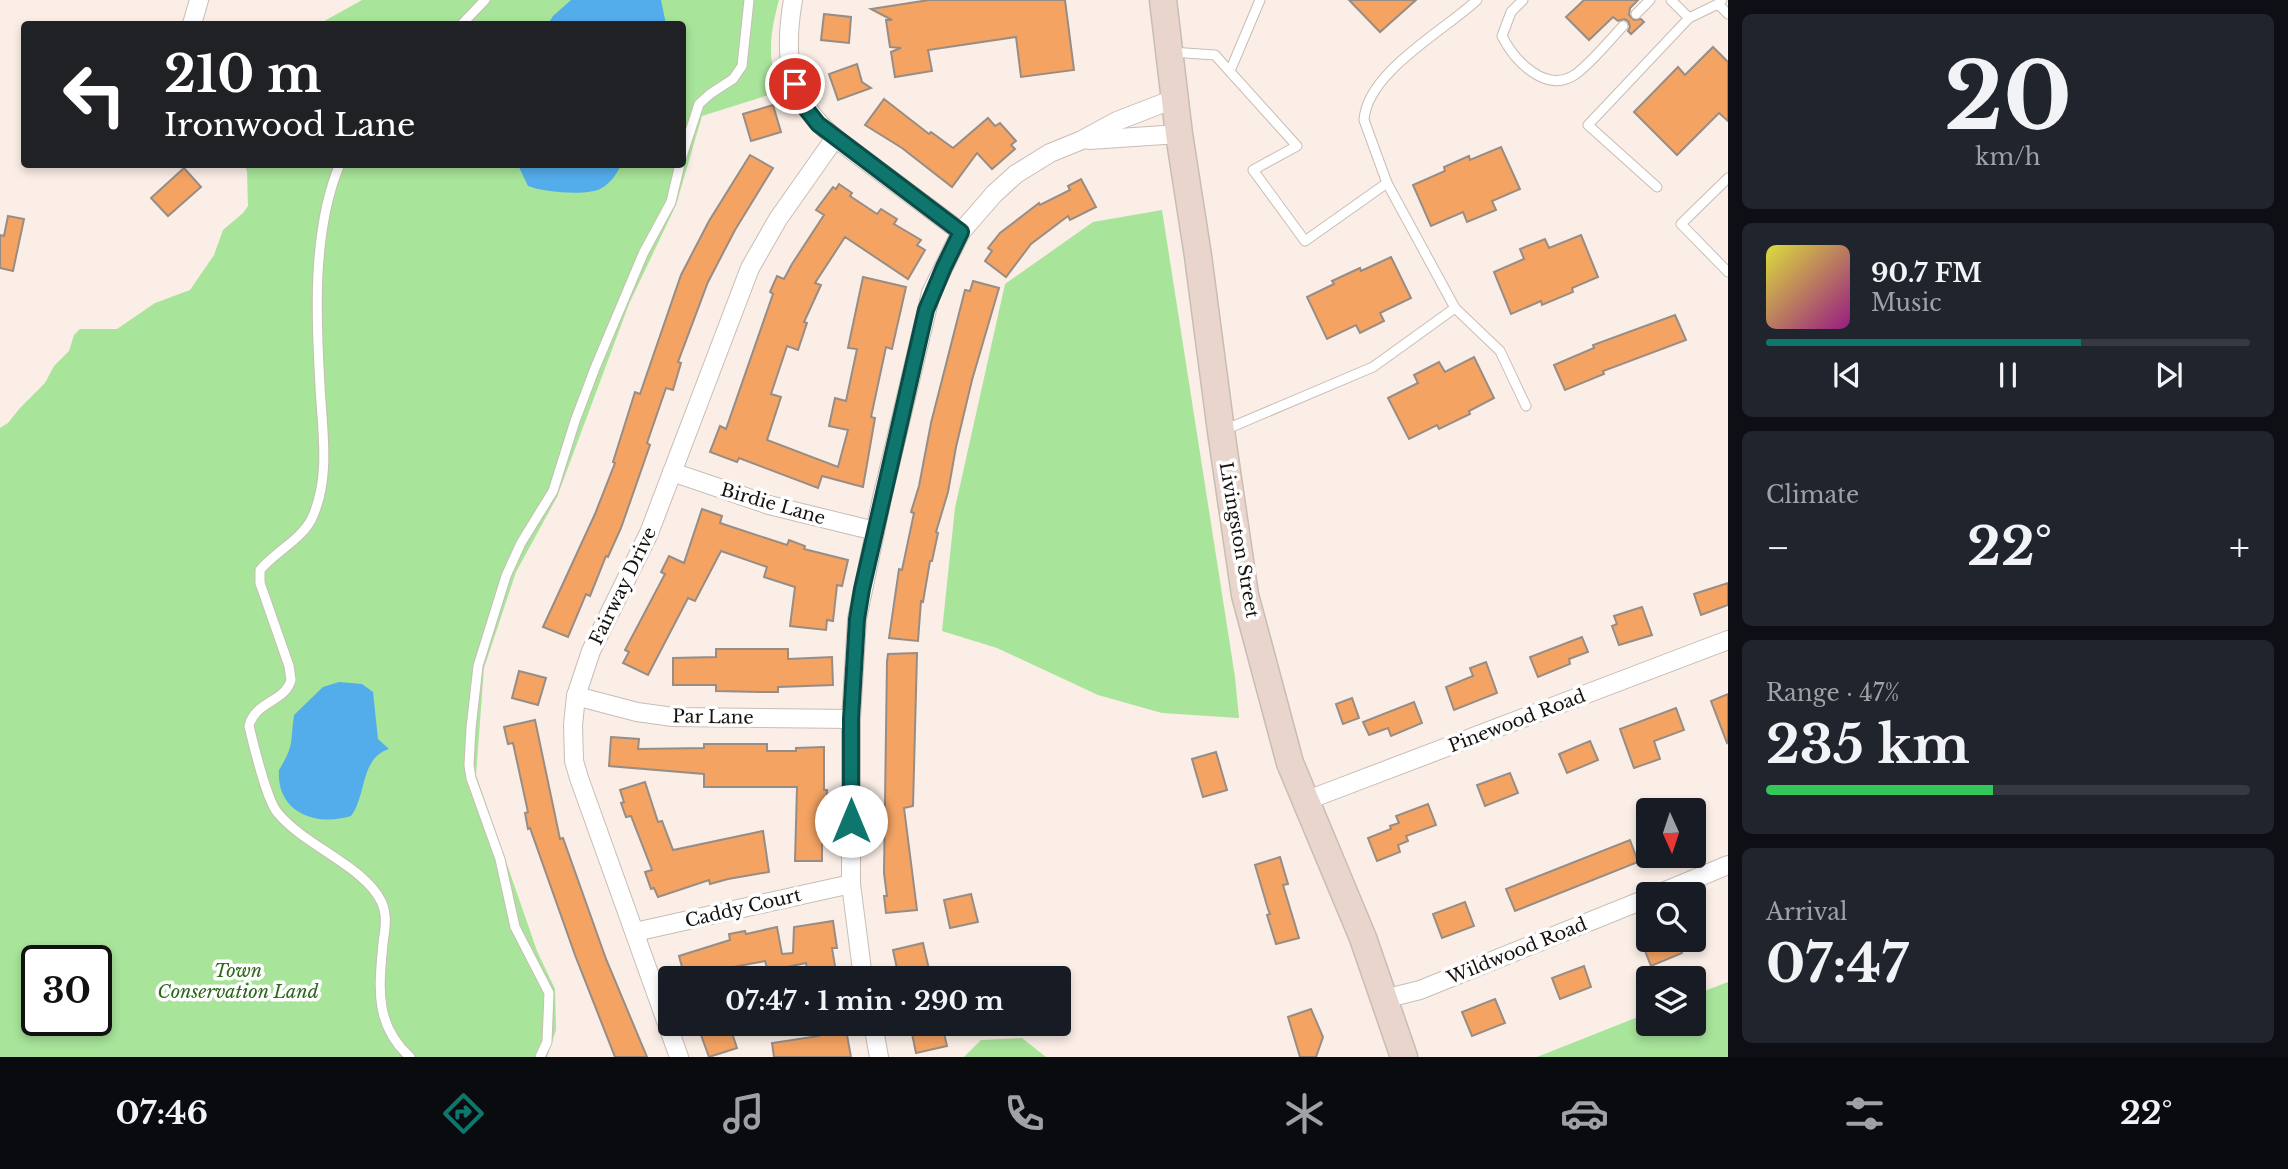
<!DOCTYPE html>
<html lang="en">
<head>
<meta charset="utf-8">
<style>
	:root { --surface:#171b24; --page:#20242c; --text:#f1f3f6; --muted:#9ea1a6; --line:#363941; --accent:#0f766e }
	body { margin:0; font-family:"Libre Baskerville",serif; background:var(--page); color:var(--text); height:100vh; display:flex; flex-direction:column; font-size:26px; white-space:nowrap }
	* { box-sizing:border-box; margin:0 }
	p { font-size:23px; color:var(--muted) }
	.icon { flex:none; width:38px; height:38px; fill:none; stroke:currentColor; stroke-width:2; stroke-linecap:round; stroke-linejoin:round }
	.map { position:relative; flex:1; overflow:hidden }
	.side { display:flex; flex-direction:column; gap:14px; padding:14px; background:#0d0f14; width:560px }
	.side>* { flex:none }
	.guide { position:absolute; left:21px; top:21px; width:665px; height:147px; border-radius:7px; box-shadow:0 4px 10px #0003; background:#202124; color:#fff; overflow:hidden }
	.needle { width:46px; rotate:177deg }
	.controls { position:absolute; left:1636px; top:798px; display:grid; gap:14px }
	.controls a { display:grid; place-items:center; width:70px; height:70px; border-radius:7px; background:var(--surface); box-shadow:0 4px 10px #0003; font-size:35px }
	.speed { position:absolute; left:21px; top:945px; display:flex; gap:14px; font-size:35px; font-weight:700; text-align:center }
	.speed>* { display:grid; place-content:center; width:91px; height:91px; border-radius:50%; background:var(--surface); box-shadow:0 4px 10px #0003; line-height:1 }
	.speed .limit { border:4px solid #111; border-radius:10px; background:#fff; color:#111 }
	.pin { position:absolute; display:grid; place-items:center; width:60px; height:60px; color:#fff; margin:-30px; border:4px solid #fff; border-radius:50%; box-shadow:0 2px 7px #0007 }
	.me { position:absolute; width:77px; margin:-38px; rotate:0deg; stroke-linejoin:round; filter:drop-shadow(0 0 5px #0008) }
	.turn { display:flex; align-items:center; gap:24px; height:147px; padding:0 28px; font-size:32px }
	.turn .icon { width:91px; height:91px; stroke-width:2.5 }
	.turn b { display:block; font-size:49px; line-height:60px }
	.big { font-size:52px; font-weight:800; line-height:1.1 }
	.side .card { flex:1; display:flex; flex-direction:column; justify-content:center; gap:10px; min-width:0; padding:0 24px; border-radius:10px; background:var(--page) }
	.side .dial { align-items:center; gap:0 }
	.dial b { font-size:91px; line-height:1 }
	.song { display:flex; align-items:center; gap:21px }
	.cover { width:84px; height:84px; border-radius:10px; background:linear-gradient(135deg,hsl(60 70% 55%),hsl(310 70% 35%)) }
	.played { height:7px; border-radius:4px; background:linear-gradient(90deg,var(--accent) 65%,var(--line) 65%) }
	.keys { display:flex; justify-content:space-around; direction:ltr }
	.heat { display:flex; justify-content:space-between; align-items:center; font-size:38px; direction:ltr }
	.charge { height:10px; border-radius:5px; background:linear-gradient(90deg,#34c759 47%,var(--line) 0) }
	.trip { position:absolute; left:658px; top:966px; width:413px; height:70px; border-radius:7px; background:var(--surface); box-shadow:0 4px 10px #0003; font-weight:800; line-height:70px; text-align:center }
	.tabs { display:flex; height:112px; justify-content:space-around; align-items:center; background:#090b0e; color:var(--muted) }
	.tabs .icon { width:49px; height:49px }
	.tabs .selected { color:var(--accent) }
	.tabs b { font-size:32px; color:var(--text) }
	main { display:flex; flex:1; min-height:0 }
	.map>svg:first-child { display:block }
	.green { fill:#a8e49a; fill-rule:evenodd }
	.water { fill:#54adeb }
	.building { fill:#f4a363; stroke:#988d85; stroke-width:2 }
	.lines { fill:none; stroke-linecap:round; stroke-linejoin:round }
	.lane-casing { stroke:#c8bdb5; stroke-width:11 }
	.street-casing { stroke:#c8bdb5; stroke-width:20 }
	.secondary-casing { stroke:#c8bdb5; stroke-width:29 }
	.lane { stroke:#fff; stroke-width:9 }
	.street { stroke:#fff; stroke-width:18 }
	.secondary { stroke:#e9d5cb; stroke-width:26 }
	.route-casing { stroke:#0a4d48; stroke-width:18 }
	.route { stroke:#0f766e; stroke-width:12 }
	.labels { text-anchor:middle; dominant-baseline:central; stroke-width:7; stroke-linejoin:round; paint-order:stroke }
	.street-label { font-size:18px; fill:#15110e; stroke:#fefefe }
	.park-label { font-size:18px; font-style:italic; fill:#2b661b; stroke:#fefefe }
</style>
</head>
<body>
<main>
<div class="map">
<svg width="1728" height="1057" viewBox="0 0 1728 1057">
	<rect width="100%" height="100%" fill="#faeee6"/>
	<!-- green -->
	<g class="green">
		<path d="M 362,0 L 779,0 C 769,37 768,55 778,92 L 702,116 L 676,205 L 629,304 L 557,497 L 516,572 L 484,668 L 476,775 L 537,951 L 555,989 L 556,1030 L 547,1057 L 0,1057 L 0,428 L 8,423 L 20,408 L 45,383 L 54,366 L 69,351 L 74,335 L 80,329 L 117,329 L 155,303 L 190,290 L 214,255 L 223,230 L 243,213 L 248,206 L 247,171 L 244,165 L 682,164 L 682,24 L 319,24 ZM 37,961 L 96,961 L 96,1020 L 37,1020 Z"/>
		<path d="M 1162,210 L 1235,677 L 1239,718 L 1162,713 L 1098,695 L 997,648 L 942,631 L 955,508 L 1005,284 L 1093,222 Z"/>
		<path d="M 1728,982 L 1728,1057 L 1537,1057 L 1648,1013 L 1648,1024 L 1694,1024 L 1694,995 Z"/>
		<path d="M 1022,1038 L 1046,1057 L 964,1057 L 981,1040 Z"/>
	</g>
	<!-- water -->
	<g class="water">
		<path d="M 571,0 L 661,0 L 666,24 L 548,24 L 553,16 Z"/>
		<path d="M 518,165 L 519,164 L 621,165 C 616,175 610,184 600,189 C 586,196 542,192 528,186 Z"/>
		<path d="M 339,682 L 362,684 L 373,692 L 378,739 L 389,749 C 360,758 367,795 351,816 C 316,827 276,812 279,770 C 295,744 290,742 294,715 L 323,687 Z"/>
	</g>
	<!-- building -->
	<g class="building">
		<path d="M 929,0 L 1065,0 L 1074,70 L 1021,77 L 1016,37 L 928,50 L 932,71 L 895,77 L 891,52 L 901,48 L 890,47 L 886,20 L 892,20 L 871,9 Z"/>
		<path d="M 1349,0 L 1416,0 L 1380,32 Z"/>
		<path d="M 1584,0 L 1638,0 L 1630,8 L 1629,15 L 1634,20 L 1641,19 L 1644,22 L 1631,34 L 1628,31 L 1630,27 L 1628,21 L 1624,19 L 1618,21 L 1613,17 L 1589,40 L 1566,17 Z"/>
		<path d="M 824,14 L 851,17 L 849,43 L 821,40 Z"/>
		<path d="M 1713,47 L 1728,62 L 1728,121 L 1719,113 L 1677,155 L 1634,112 L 1678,67 L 1685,75 Z"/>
		<path d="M 857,64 L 862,82 L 871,88 L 838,100 L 829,74 Z"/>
		<path d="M 884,99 L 929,134 L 931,132 L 953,148 L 988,118 L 995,126 L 1000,123 L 1016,141 L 1011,145 L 1015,149 L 992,169 L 977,153 L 952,187 L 902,148 L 865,125 Z"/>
		<path d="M 773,105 L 781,132 L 751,141 L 743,114 Z"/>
		<path d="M 1501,147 L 1520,189 L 1492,201 L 1496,210 L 1467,222 L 1463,212 L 1431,226 L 1413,185 L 1445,171 L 1444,167 L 1469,156 L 1470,160 Z"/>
		<path d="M 750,155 L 773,168 L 735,230 L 708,282 L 678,362 L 681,363 L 673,390 L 666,388 L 647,443 L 650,445 L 621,528 L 608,557 L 606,556 L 590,596 L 586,594 L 568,637 L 543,627 L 595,514 L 615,463 L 613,462 L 635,392 L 640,394 L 681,275 L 709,221 Z"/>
		<path d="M 184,168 L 201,187 L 168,216 L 151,198 Z"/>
		<path d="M 1081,179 L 1096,207 L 1070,220 L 1068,216 L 1031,244 L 1006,277 L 985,261 L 992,251 L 988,248 L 1000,233 L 1039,203 L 1040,205 L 1070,190 L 1068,186 Z"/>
		<path d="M 839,184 L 852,193 L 850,196 L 877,214 L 881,209 L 897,219 L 894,224 L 921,240 L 917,245 L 925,250 L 908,279 L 845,237 L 815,283 L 821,285 L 804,322 L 807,323 L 798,350 L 787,346 L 771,394 L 781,397 L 767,440 L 838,467 L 848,430 L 829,426 L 835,398 L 846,401 L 857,349 L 848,348 L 863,277 L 906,287 L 892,349 L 886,347 L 871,417 L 875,418 L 863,487 L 822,476 L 818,488 L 739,458 L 737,462 L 710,452 L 720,426 L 726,429 L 773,294 L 770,292 L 777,276 L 784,279 L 792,264 L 824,215 L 816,210 L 833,187 L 836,189 Z"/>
		<path d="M 8,216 L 24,219 L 13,271 L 0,268 L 0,235 L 4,236 Z"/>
		<path d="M 1581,235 L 1598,277 L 1572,288 L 1573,292 L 1542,305 L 1541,301 L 1511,314 L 1494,272 L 1524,259 L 1520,249 L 1545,239 L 1549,248 Z"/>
		<path d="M 1391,257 L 1411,298 L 1380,313 L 1384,321 L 1360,333 L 1356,325 L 1327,339 L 1307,297 L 1334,284 L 1332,281 L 1360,268 L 1361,271 Z"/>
		<path d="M 973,281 L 999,288 L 972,380 L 956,447 L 948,492 L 936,532 L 938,533 L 932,561 L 930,561 L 923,602 L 921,601 L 918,641 L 889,638 L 899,569 L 902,570 L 914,513 L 911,512 L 919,486 L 931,423 L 965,290 L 970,291 Z"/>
		<path d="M 1675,315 L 1686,340 L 1603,371 L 1604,374 L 1565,390 L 1554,365 L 1594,348 L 1593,345 Z"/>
		<path d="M 1474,357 L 1494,398 L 1469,411 L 1470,414 L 1439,429 L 1437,425 L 1409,439 L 1388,398 L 1418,383 L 1414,375 L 1439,362 L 1445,372 Z"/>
		<path d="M 702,509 L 722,516 L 720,523 L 787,545 L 789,540 L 805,546 L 804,549 L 848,560 L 842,586 L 837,585 L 833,621 L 827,620 L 826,630 L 790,626 L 795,587 L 764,577 L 767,567 L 721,551 L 695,601 L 688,598 L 648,675 L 623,663 L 629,652 L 625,650 L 665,574 L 661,572 L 669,556 L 684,563 Z"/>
		<path d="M 1728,583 L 1728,605 L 1701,615 L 1694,594 Z"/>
		<path d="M 1642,607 L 1652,635 L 1619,645 L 1612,626 L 1617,624 L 1614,616 Z"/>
		<path d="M 1582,637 L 1588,652 L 1569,659 L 1570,664 L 1538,677 L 1530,657 Z"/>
		<path d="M 716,649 L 788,649 L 788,659 L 832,657 L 833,685 L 778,687 L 778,692 L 760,692 L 716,691 L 716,685 L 673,685 L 673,658 L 716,657 Z"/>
		<path d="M 917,653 L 913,806 L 904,808 L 917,910 L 886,913 L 884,896 L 887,896 L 884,873 L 887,661 L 888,654 Z"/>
		<path d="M 1486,662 L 1497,693 L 1454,710 L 1446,687 L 1473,676 L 1470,668 Z"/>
		<path d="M 519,671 L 546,678 L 538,705 L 512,698 Z"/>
		<path d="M 1728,694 L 1728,742 L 1727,743 L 1711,701 Z"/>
		<path d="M 1352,698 L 1359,718 L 1343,724 L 1336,704 Z"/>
		<path d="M 1414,702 L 1422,723 L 1391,736 L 1388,728 L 1369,735 L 1363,722 Z"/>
		<path d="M 1676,708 L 1684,730 L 1654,741 L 1660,759 L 1634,768 L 1620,729 Z"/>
		<path d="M 535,720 L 560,839 L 563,838 L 606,959 L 647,1057 L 615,1057 L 575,955 L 530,828 L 528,829 L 525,813 L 528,812 L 513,743 L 508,744 L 504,727 Z"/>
		<path d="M 611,737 L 639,739 L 638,749 L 704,748 L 704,744 L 767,744 L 767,751 L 796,751 L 796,748 L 824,747 L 824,790 L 827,790 L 826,818 L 822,818 L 822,861 L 795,861 L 797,787 L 704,787 L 704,774 L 609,766 Z"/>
		<path d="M 1590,741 L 1598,760 L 1567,773 L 1559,754 Z"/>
		<path d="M 1216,752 L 1227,790 L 1203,797 L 1192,759 Z"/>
		<path d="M 1510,773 L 1518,793 L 1485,806 L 1477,785 Z"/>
		<path d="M 645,782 L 658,822 L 662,821 L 673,850 L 763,831 L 769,872 L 728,879 L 710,884 L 709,880 L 658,897 L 654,888 L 651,889 L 645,872 L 652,870 L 631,816 L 626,817 L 621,803 L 624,802 L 620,790 Z"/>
		<path d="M 1428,804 L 1436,825 L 1406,836 L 1408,841 L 1398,845 L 1400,852 L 1377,861 L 1368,838 L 1391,829 L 1390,826 L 1399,823 L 1396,816 Z"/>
		<path d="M 1630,840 L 1638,862 L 1515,911 L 1506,889 Z"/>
		<path d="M 1280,857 L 1288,884 L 1283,885 L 1299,938 L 1276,944 L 1267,915 L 1270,914 L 1268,909 L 1255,865 Z"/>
		<path d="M 971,894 L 978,922 L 950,928 L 944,900 Z"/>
		<path d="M 1465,902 L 1474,926 L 1442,938 L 1433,914 Z"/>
		<path d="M 833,921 L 837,948 L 832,948 L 837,978 L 808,978 L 806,963 L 768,971 L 765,961 L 712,971 L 715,978 L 663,978 L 662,975 L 682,967 L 679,956 L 730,940 L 729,934 L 745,931 L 746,934 L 777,927 L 782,954 L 793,953 L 794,927 Z"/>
		<path d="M 1650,940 L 1676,940 L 1682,953 L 1651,966 L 1642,943 Z"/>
		<path d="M 923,943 L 931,978 L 899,978 L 893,950 Z"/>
		<path d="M 1584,966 L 1591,987 L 1560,999 L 1552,978 Z"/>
		<path d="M 1495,999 L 1505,1023 L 1472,1036 L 1462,1012 Z"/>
		<path d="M 1311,1009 L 1323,1037 L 1316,1057 L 1300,1057 L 1288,1017 Z"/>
		<path d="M 697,1024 L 729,1024 L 737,1048 L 709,1057 Z"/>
		<path d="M 821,1024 L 845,1024 L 851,1057 L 774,1057 L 772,1043 L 819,1036 L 819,1033 L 822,1033 Z"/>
		<path d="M 910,1024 L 937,1024 L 938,1031 L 943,1029 L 947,1046 L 916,1053 Z"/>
	</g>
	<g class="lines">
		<!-- lane casing -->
		<g class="lane-casing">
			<g id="lane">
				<path d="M 1477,0 C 1444,31 1367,72 1364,120 L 1387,183 L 1455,308 L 1500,351 L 1526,406"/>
				<path d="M 1523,0 L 1511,12 L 1502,36 C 1514,60 1546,95 1576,74 C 1593,61 1608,42 1623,26"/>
				<path d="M 1671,0 L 1689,18"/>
				<path d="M 1718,4 L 1728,14"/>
				<path d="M 1636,14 L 1650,0"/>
				<path d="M 462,24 L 485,0"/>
				<path d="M 1171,52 L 1215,55 L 1297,146 L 1253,170 L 1305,241 L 1387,183"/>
				<path d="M 1230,71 L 1260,0"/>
				<path d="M 682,156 L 699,104 L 710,94 L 733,79 L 742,66 L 749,0"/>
				<path d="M 340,164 C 312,229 316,317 320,386 C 322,429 331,477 312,518 C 303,538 274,553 260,570 L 260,583 L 289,666 L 291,680 C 285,702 254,702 249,726 C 253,743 267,800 277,812 C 303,845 364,866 381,901 C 388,915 385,929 383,943 C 379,987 374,1025 410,1057"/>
				<path d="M 1728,178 L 1681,224 L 1728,272"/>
				<path d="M 1657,187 L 1588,125 L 1689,18 L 1718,4 L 1722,0"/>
				<path d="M 1222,431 L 1373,367 L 1455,308"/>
				<path d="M 540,1057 L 547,1042 L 549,993 L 515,927 L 500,859 L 471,778 L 469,765 L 471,728 L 478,666 L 506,576 L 521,543 L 553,491 L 575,421 L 595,368 L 643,254 L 671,202 L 680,164"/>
			</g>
		</g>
		<!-- street casing -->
		<g class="street-casing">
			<g id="street">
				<path d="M 793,0 C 783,57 788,99 835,138 L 961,232"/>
				<path d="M 192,24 L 199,0"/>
				<path d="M 1089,140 L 1179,134"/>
				<path d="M 672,472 L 769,505 L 875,531"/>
				<path d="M 576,696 L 637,712 L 673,717 L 851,719"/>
				<path d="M 1305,801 L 1728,640"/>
				<path d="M 1658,894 L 1728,865"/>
				<path d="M 635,932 L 851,884"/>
				<path d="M 863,978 L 851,884 L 851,719 L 857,619 L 882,498 L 931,293 L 961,232 L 994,194 L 1016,174 L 1050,153 L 1082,140 L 1117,121 L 1174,99"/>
				<path d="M 1384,999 L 1420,990 L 1648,898"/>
				<path d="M 873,1024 L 879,1057"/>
				<path d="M 679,1057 L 579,778 L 574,761 L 573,725 L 576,696 L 591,651 L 649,533 L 750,268 L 778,219 L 835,138"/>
			</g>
		</g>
		<!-- secondary casing -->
		<g class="secondary-casing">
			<path id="secondary" d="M 1163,0 L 1179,134 L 1198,256 L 1221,431 L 1245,595 L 1290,763 L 1363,938 L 1404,1057"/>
		</g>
		<!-- lane -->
		<use href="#lane" class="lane"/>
		<!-- street -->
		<use href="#street" class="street"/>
		<!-- secondary -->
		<use href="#secondary" class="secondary"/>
	</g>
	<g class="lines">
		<!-- route casing -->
		<g class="route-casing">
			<path id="route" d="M 795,84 L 807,110 L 818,124 L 961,232 L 944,267 L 926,310 L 862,589 L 857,619 L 851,719 L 851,821"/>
		</g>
		<!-- route -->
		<use href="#route" class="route"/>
	</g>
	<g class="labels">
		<!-- street labels -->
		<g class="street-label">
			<text transform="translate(773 504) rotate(16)">Birdie Lane</text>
			<text transform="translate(1239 540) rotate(80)">Livingston Street</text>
			<text transform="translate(623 586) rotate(-64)">Fairway Drive</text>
			<text transform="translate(713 717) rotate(1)">Par Lane</text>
			<text transform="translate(1517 721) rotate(-21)">Pinewood Road</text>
			<text transform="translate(743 908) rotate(-13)">Caddy Court</text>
			<text transform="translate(1517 951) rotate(-22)">Wildwood Road</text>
		</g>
		<!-- park labels -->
		<g class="park-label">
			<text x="238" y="971">Town<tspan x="238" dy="21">Conservation Land</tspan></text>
		</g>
	</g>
</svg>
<div class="controls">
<a><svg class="needle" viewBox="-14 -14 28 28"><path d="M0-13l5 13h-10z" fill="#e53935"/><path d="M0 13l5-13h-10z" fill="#9ea1a6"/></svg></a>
<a><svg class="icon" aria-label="search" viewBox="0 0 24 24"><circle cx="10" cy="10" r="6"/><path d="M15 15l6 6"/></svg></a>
<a><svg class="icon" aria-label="layers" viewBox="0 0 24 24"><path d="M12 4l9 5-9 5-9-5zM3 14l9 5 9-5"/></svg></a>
</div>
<div class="speed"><div class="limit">30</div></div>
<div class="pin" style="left:795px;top:84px;background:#d93025"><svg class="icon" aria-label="arrive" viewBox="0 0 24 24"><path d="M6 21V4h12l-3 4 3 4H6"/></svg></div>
<svg class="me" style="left:851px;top:821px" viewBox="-20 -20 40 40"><circle r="19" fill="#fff"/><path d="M0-13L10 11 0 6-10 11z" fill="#0f766e"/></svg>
<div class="trip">07:47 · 1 min · 290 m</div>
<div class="guide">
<div class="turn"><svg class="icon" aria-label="left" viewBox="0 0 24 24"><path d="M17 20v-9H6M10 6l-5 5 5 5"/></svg><div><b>210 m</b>Ironwood Lane</div></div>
</div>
</div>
<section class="side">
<div class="card dial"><b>20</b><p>km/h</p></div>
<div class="card">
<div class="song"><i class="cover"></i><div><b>90.7 FM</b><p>Music</p></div></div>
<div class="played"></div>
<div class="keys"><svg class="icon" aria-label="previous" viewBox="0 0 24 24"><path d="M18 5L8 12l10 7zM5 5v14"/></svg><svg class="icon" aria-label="pause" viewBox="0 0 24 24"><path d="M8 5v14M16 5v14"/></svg><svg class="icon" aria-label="next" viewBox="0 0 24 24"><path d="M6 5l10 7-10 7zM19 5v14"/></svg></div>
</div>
<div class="card"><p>Climate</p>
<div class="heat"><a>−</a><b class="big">22°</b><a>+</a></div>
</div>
<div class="card"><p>Range · 47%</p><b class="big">235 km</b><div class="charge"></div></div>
<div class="card"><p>Arrival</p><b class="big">07:47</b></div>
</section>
</main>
<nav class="tabs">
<b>07:46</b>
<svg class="icon selected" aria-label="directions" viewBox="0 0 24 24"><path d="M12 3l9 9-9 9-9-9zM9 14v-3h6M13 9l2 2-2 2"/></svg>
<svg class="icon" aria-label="music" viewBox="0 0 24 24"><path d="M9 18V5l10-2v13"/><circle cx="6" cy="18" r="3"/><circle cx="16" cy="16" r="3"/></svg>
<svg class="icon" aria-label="phone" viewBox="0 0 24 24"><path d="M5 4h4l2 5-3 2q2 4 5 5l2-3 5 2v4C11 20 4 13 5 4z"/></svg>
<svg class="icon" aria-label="climate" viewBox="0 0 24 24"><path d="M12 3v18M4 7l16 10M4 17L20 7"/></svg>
<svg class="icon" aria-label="car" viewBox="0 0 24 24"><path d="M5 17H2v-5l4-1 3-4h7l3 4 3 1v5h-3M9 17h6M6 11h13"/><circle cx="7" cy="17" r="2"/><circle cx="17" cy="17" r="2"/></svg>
<svg class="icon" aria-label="filters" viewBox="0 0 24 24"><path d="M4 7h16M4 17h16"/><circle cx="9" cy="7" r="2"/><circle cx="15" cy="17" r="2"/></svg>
<b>22°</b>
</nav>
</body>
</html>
